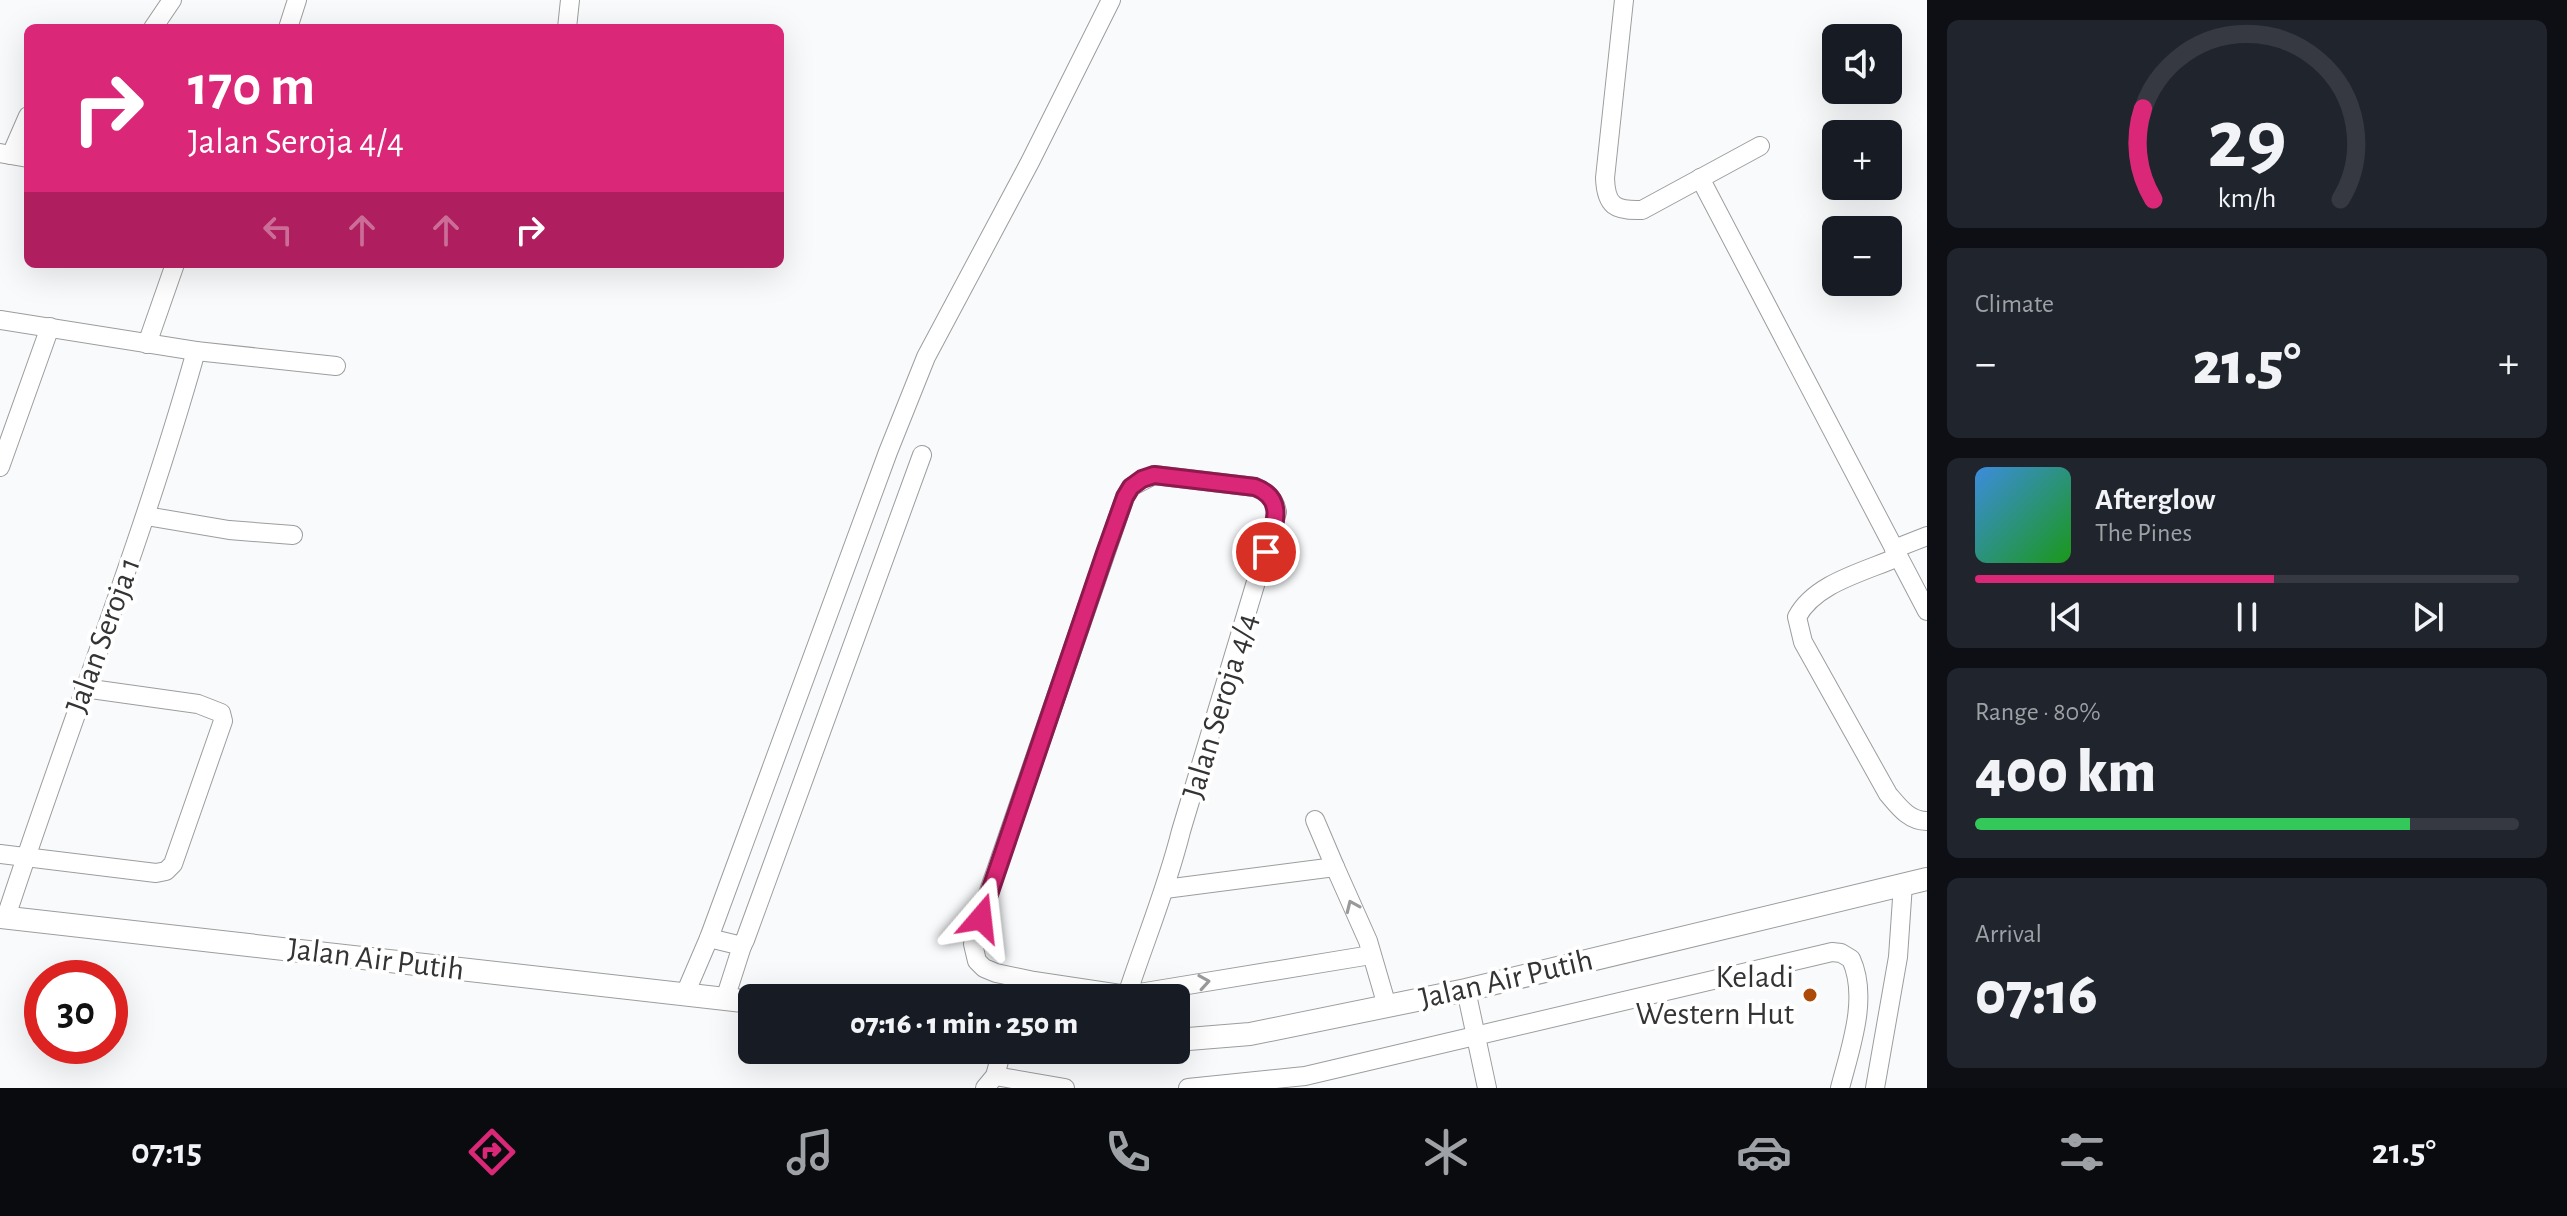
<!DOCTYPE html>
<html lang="en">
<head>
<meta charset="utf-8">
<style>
	:root { --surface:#171b24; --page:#20242c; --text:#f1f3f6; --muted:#9ea1a6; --line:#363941; --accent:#db2777 }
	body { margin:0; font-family:"Alegreya Sans",sans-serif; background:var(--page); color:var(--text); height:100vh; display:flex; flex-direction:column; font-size:30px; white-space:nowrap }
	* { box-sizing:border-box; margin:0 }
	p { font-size:26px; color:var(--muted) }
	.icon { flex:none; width:44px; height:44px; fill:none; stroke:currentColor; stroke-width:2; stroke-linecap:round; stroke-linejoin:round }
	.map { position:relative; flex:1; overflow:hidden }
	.drawer { display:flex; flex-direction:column; gap:20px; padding:20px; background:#0d0f14; width:640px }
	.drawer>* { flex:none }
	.top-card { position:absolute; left:24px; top:24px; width:760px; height:244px; border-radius:12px; box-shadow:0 8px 32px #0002; background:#db2777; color:#fff; overflow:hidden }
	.controls { position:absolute; left:1822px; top:24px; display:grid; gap:16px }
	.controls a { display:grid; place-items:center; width:80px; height:80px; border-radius:12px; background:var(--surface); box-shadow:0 8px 32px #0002; font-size:40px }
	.speed { position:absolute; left:24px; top:960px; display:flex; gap:16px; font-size:40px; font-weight:700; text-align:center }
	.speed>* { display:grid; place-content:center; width:104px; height:104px; border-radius:50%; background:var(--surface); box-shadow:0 8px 32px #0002; line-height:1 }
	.speed .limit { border:12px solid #d22; background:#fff; color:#111 }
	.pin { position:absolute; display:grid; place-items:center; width:68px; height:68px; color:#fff; margin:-34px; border:4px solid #fff; border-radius:50%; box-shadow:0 2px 8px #0007 }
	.me { position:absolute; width:88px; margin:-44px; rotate:17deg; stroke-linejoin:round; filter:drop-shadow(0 0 6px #0008) }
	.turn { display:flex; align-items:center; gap:28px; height:168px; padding:0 32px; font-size:36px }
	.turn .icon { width:104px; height:104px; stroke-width:2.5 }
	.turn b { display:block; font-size:56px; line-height:68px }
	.lanes { display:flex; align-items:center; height:76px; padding:0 32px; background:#0003; justify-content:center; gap:40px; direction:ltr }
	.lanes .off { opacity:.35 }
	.big { font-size:60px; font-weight:800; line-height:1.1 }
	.drawer .tile { flex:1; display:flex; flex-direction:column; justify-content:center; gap:12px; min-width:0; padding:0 28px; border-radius:12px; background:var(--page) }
	.drawer .dial { align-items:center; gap:0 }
	.dial svg { height:208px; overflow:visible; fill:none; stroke:var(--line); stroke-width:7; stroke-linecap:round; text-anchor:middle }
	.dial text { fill:var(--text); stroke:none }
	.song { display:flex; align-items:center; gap:24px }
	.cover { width:96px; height:96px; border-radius:12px; background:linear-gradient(135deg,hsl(210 70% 55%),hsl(120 70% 35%)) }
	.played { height:8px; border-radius:4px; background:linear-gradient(90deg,var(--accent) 55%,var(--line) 55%) }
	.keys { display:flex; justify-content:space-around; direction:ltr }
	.heat { display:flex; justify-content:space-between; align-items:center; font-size:44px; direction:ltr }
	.charge { height:12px; border-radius:6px; background:linear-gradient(90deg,#34c759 80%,var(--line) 0) }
	.trip { position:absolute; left:738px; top:984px; width:452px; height:80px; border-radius:12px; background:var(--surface); box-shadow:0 8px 32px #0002; font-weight:800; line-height:80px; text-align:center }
	.tab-bar { display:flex; height:128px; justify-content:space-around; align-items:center; background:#090b0e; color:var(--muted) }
	.tab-bar .icon { width:56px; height:56px }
	.tab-bar .current { color:var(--accent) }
	.tab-bar b { font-size:36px; color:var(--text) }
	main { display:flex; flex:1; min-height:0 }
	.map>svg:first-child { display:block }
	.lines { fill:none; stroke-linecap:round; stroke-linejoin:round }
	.minor-casing { stroke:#9b9d9e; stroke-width:20 }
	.major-casing { stroke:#9b9d9e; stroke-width:24 }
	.minor { stroke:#fff; stroke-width:18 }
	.major { stroke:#fff; stroke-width:22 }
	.oneway { stroke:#999a9a }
	.route-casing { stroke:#8e194d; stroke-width:20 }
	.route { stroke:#db2777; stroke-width:14 }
	.poi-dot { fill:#ac4a0a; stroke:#fff; stroke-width:3 }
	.labels { text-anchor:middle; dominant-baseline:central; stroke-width:8; stroke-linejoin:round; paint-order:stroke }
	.street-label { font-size:32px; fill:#333435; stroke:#fff }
	.poi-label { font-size:32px; fill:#333435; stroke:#fff; text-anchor:end }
</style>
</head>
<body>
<main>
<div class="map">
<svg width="1927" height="1088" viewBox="0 0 1927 1088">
	<rect width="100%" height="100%" fill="#f8fafc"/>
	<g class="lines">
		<!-- minor casing -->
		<g class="minor-casing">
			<g id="minor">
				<path d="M 1624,0 L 1605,178 C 1606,206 1615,211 1642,210 L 1760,146"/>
				<path d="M 153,28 L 172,0"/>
				<path d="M 288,28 L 297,0"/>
				<path d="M 567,28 L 570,0"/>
				<path d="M 0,153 L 28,158"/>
				<path d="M 11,155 L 28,116"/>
				<path d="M 1700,178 L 1927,611"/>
				<path d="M 0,320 L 196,351 L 336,366"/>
				<path d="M 147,344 L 175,264"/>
				<path d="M 0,467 L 50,327"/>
				<path d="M 146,516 L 229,530 L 293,535"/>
				<path d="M 1894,549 L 1927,536"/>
				<path d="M 1898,557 C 1864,572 1815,583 1797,617 L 1803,642 L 1888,794 C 1899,807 1909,821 1927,821"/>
				<path d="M 1315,820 L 1335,867"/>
				<path d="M 0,854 L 156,873 L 166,871 L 173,864 L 223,721 L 221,713 L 198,704 L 84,688"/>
				<path d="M 1165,889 L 1335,867 L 1368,941 L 1387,1006"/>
				<path d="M 6,917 C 68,728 142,543 196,351"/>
				<path d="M 709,938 L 742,946 L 745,940 L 922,455"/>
				<path d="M 1466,990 L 1487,1088"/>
				<path d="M 685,994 L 709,938 L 888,452 L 926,357 L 1030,162 L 1111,0"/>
				<path d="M 1127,998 L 1127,995 C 1145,940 1167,888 1181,831 L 1277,512 C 1275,499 1267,492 1255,487 L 1154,475 L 1131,487 L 1125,497 L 989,891 L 973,944 L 977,961 L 984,968 L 996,973 L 1034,981 L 1127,995 L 1371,955"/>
				<path d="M 725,999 L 742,946"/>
				<path d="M 995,1076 L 1065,1088"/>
				<path d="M 985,1088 L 995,1076 L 1002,1050"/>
				<path d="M 1188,1088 L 1305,1076 L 1832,952 L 1841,953 L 1851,959 C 1869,998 1850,1049 1840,1088"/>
				<path d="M 1875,1088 L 1898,957 L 1903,884"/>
			</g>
		</g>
		<!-- major casing -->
		<g class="major-casing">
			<g id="major">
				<path d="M 0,917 L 752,1002"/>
				<path d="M 1176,1040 L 1250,1034 L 1466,990 L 1927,879"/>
			</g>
		</g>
		<!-- minor -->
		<use href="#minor" class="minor"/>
		<!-- major -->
		<use href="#major" class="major"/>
	</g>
	<!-- one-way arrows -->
	<defs><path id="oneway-chevron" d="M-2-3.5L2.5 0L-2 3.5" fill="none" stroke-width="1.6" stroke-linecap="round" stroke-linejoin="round" transform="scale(2)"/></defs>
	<g class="oneway">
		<use href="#oneway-chevron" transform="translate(1352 906) rotate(-114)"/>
		<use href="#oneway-chevron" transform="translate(1204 982) rotate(-9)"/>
	</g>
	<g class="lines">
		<!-- route casing -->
		<g class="route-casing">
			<path id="route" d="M 981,918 L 1105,553 L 1125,497 L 1131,487 L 1142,479 L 1154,475 L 1255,487 C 1287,499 1274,527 1266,552"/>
		</g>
		<!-- route -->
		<use href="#route" class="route"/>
	</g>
	<!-- markers -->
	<circle class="poi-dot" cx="1810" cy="995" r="8"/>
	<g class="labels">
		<!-- street labels -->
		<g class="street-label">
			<text transform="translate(103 635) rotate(-70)">Jalan Seroja 1</text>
			<text transform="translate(1220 706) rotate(-73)">Jalan Seroja 4/4</text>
			<text transform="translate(376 959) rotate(7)">Jalan Air Putih</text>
			<text transform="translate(1506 979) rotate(-13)">Jalan Air Putih</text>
		</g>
		<!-- poi labels -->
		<g class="poi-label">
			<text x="1794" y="977">Keladi<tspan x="1794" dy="37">Western Hut</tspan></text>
		</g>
	</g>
</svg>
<div class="controls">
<a><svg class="icon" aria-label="sound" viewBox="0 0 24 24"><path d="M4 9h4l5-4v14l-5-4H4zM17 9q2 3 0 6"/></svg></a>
<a>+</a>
<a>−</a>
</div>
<div class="speed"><div class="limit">30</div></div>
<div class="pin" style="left:1266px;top:552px;background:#d93025"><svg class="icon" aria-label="arrive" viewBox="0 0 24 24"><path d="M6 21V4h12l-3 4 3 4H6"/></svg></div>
<svg class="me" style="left:981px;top:918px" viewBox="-20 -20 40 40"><path d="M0-17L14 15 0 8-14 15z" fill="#db2777" stroke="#fff" stroke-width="4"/></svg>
<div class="trip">07:16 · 1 min · 250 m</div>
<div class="top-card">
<div class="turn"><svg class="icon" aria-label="right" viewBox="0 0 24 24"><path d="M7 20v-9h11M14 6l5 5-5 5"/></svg><div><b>170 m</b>Jalan Seroja 4/4</div></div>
<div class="lanes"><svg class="icon off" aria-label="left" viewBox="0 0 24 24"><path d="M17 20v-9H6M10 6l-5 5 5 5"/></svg><svg class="icon off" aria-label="ahead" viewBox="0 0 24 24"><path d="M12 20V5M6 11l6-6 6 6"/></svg><svg class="icon off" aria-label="ahead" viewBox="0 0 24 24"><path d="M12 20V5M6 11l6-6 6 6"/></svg><svg class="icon" aria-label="right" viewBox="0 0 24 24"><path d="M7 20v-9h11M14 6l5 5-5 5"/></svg></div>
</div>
</div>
<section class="drawer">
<div class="tile dial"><svg viewBox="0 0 100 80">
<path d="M14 69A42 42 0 1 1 86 69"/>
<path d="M14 69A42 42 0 0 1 10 34" stroke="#db2777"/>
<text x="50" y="56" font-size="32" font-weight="700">29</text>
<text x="50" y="72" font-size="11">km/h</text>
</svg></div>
<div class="tile"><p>Climate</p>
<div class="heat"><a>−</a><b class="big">21.5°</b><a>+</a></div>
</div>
<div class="tile">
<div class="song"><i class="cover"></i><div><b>Afterglow</b><p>The Pines</p></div></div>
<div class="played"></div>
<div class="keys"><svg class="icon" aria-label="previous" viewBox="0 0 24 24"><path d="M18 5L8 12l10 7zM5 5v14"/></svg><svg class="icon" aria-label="pause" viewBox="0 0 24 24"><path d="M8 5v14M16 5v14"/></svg><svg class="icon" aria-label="next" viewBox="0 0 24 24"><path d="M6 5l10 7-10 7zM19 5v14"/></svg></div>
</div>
<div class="tile"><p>Range · 80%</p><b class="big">400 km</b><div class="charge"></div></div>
<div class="tile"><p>Arrival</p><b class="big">07:16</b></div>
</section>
</main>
<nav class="tab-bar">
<b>07:15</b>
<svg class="icon current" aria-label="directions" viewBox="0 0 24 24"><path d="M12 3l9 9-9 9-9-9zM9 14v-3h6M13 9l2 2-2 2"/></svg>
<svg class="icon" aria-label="music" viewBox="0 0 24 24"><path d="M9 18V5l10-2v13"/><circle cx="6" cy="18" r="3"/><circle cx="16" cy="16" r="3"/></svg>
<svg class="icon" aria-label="phone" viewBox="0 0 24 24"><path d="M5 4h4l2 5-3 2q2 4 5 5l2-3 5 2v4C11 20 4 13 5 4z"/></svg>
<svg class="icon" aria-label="climate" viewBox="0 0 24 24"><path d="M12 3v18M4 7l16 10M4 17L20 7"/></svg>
<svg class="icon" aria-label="car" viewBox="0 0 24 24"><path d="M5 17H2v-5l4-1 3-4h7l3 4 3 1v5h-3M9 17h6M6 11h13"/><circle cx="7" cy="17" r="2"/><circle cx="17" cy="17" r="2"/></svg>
<svg class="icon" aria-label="filters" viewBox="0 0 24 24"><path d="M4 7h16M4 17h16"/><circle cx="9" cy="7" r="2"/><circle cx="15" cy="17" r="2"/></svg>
<b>21.5°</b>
</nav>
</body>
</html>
